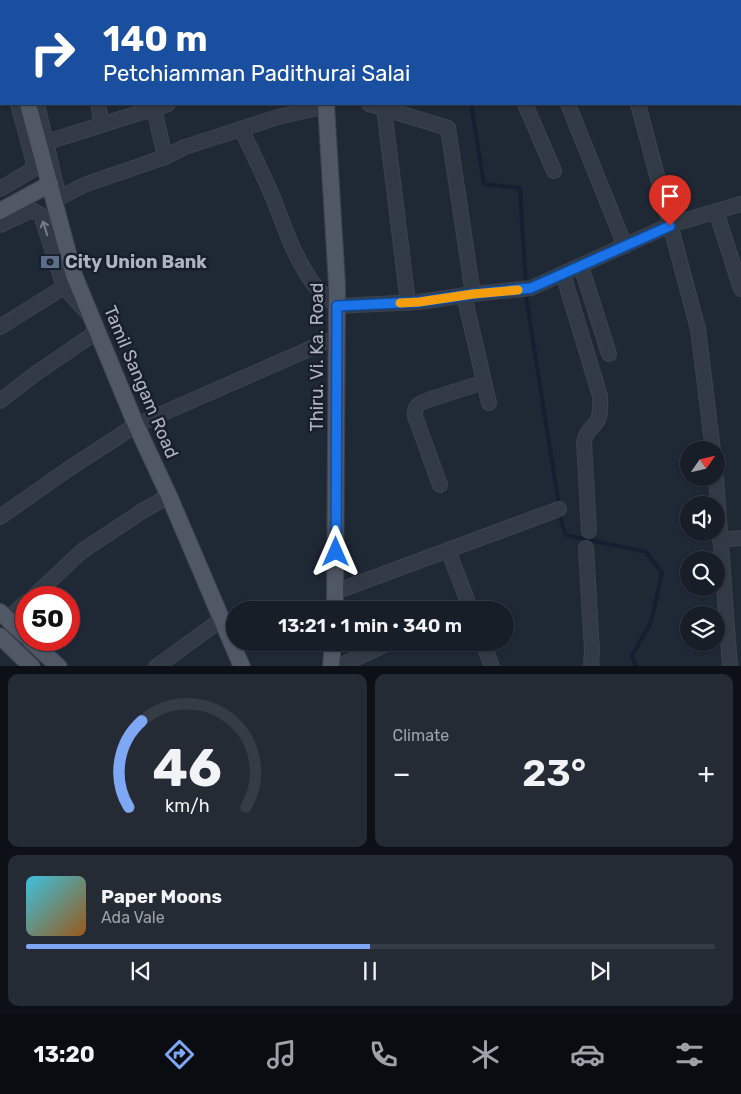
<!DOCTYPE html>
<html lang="en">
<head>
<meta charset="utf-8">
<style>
	:root { --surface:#171e28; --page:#242b34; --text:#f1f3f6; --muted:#9ea2a8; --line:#363c45; --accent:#7ea8f5 }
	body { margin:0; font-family:Rubik,sans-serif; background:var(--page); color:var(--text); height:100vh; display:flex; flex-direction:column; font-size:19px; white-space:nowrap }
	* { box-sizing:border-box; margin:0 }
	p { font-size:16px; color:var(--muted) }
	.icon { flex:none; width:28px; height:28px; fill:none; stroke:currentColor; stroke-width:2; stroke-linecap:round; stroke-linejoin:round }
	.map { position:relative; height:666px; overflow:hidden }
	.side { display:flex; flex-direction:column; gap:8px; padding:8px; background:#0d1016; flex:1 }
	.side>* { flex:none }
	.hud { position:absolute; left:0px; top:0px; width:741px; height:105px; box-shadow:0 1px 4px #0004,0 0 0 1px var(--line); background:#1a4fa0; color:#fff; overflow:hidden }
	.needle { width:32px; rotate:56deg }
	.tools { position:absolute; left:680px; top:441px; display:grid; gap:10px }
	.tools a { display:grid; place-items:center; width:45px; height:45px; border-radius:50%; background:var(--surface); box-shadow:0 1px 4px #0004,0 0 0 1px var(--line); font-size:25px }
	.speed { position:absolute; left:15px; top:586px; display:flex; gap:10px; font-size:25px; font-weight:700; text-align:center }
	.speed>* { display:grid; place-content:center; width:65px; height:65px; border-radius:50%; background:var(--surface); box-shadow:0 1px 4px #0004,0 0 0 1px var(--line); line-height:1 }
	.speed .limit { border:8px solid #d22; background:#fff; color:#111 }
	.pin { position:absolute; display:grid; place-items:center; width:42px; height:42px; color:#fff; margin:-51px -21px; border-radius:50% 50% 50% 0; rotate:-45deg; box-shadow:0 0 5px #0007 }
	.pin .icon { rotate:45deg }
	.me { position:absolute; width:55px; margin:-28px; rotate:0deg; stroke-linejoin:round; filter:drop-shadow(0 0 4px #0008) }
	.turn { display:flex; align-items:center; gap:18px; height:105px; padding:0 20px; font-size:22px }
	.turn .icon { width:65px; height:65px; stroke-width:2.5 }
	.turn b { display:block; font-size:35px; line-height:42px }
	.big { font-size:38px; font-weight:600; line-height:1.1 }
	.side .tile { flex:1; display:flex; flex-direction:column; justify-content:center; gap:8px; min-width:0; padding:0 18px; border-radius:10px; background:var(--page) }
	.side .dial { align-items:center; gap:0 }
	.dial svg { height:130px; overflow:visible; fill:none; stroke:var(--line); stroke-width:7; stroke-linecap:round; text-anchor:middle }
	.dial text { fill:var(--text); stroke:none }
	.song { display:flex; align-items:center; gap:15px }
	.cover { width:60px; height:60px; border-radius:8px; background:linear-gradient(135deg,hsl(190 70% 55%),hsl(30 70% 35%)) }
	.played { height:5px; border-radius:2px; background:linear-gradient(90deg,var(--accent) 50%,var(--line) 50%) }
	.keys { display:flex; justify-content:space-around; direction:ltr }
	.heat { display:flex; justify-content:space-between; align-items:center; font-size:28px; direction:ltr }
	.side .tiles { flex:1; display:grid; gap:8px; grid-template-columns:1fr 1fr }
	.tile:last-child { grid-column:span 2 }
	.trip { position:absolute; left:226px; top:601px; width:288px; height:50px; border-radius:25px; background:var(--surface); box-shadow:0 1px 4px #0004,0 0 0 1px var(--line); font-weight:600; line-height:50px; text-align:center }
	.tabs { display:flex; height:80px; justify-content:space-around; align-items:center; background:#090c10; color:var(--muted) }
	.tabs .icon { width:35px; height:35px }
	.tabs .selected { color:var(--accent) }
	.tabs b { font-size:22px; color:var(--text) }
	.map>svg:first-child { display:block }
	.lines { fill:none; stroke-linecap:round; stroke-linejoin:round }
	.stream { stroke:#141f31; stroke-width:4 }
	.minor-casing { stroke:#3c434f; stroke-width:16 }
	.major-casing { stroke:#3c434f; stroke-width:18 }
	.minor { stroke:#323a45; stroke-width:14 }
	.major { stroke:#505866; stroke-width:16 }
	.oneway { stroke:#757d8a }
	.route-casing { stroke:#114b97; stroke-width:12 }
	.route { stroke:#1a73e8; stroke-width:9 }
	.slow { stroke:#f59e0b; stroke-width:9 }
	.labels { text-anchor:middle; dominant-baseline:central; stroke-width:5; stroke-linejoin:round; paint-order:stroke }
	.poi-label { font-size:18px; font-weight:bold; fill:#acb4c3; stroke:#181f2a; text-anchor:start }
	.street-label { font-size:18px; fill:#acb4c3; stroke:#181f2a }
</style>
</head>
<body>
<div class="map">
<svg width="741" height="667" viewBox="0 0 741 667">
	<rect width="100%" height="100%" fill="#1f2835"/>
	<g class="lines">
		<!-- stream -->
		<g class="stream">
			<path d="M 446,0 L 446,1"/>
			<path d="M 471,104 L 484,184 L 520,188 L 526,286"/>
			<path d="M 526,293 L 527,303 L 559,506"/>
			<path d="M 560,513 L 562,524 L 566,535 L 646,552 L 662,573 L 651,622 L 632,656 L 636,667"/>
		</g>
		<!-- minor casing -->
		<g class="minor-casing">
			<g id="minor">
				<path d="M 74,0 L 74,1"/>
				<path d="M 122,0 L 122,1"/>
				<path d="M 183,0 L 184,1"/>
				<path d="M 484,0 L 485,1"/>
				<path d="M 526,0 L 527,1"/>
				<path d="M 615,0 L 615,1"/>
				<path d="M 12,1 L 14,0"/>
				<path d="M 736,1 L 739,0"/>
				<path d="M 0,32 L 1,37"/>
				<path d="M 740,60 L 741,59"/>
				<path d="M 37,104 L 59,198 L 84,185 L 165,157 L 185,147 L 278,117 L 326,106"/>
				<path d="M 98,104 L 102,124"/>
				<path d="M 153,104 L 165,157"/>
				<path d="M 369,104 L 448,128 L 473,294"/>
				<path d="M 525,104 L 554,171"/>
				<path d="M 568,104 L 625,246"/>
				<path d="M 638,104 L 698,329 L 713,450"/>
				<path d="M 384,108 L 408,303"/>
				<path d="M 241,129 C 252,151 262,173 272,195 C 283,223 293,254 310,279 C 317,290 328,298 337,306 L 419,302 L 473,294 L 531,288 L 670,225 L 741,204"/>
				<path d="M 47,142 L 168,104"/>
				<path d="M 0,189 L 32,170 L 34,163 L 18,104"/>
				<path d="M 716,211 L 741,289"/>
				<path d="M 0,225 L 32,210 L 41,215 L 64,287 L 87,312"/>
				<path d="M 581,266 L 609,354"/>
				<path d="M 563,274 L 600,396 C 600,405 602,417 595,424 C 589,431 586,432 584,442 L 589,531"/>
				<path d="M 464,295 L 489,403"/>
				<path d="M 0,327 L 64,287"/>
				<path d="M 0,401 L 35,374 L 98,331"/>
				<path d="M 716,478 L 730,667"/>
				<path d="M 440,485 L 415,416 C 414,406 419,403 428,400 L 484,382"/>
				<path d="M 0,517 L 67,470 L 136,425 L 337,337"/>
				<path d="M 720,540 L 741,538"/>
				<path d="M 586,548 L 592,650 L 591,667"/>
				<path d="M 448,550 L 471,610"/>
				<path d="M 335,592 L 559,509"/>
				<path d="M 32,598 L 82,551 L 144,510 L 169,496"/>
				<path d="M 8,619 L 26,602"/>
				<path d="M 483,642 L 492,667"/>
				<path d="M 156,667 L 222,619"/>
				<path d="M 337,667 L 391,642"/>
			</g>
		</g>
		<!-- major casing -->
		<g class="major-casing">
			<g id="major">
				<path d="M 327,1 L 327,0"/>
				<path d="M 0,2 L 1,7"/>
				<path d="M 28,104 L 74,275 L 136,425 L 169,496 L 242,667"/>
				<path d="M 326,104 L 337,285 L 335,610"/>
				<path d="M 0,211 L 50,184"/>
				<path d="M 0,612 L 26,636"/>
				<path d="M 0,636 L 32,667"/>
				<path d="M 30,640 L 59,667"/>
				<path d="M 331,667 L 333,642"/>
			</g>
		</g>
		<!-- minor -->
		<use href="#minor" class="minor"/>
		<!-- major -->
		<use href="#major" class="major"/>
	</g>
	<!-- one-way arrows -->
	<defs><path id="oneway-shaft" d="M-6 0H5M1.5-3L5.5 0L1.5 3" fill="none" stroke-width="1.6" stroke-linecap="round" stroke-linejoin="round" transform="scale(1.25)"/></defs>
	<use class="oneway" href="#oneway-shaft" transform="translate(45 228) rotate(-108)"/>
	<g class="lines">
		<!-- route casing -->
		<g class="route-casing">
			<path id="route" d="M 336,552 L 337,306 L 419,302 L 473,294 L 531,288 L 670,226"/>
		</g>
		<!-- route -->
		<use href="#route" class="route"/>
		<!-- slow -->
		<path class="slow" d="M 400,303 L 419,302 L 473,294 L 518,290"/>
	</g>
	<!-- icons -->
	<defs>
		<g id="bank-bare" transform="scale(1.5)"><path d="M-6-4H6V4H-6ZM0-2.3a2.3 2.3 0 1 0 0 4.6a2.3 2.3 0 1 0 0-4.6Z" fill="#5c6f8a" stroke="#181f2a" stroke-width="2.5" paint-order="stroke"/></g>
	</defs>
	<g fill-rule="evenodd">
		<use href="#bank-bare" x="50" y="262"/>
	</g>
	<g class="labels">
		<!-- poi labels -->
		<g class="poi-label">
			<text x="65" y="262">City Union Bank</text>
		</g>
		<!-- street labels -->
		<g class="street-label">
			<text transform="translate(317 357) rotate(-90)">Thiru. Vi. Ka. Road</text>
			<text transform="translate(141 382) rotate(67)">Tamil Sangam Road</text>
		</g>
	</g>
</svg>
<div class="tools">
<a><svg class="needle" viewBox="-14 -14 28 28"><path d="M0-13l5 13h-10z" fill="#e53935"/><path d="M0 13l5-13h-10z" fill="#9ea2a8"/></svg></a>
<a><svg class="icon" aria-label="sound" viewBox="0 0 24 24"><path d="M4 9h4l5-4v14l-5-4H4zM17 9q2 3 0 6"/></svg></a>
<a><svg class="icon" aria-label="search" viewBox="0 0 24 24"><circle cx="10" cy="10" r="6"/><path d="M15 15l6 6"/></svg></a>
<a><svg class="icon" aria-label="layers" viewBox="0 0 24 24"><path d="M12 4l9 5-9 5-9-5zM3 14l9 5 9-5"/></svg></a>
</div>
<div class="speed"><div class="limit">50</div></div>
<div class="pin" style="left:670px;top:226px;background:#d93025"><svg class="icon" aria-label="arrive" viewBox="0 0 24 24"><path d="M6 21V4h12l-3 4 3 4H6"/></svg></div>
<svg class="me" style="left:336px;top:552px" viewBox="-20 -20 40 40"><path d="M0-17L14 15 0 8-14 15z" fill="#1a73e8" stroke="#fff" stroke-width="4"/></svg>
<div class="trip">13:21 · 1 min · 340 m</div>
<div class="hud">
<div class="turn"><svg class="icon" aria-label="right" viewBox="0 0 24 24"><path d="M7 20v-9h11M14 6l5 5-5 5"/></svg><div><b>140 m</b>Petchiamman Padithurai Salai</div></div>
</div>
</div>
<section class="side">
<div class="tiles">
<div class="tile dial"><svg viewBox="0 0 100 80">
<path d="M14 69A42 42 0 1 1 86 69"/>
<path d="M14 69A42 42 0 0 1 22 16" stroke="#7ea8f5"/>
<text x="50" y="56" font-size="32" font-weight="700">46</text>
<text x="50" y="72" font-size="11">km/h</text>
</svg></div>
<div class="tile"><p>Climate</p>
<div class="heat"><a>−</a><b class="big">23°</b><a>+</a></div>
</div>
<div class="tile">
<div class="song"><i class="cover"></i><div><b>Paper Moons</b><p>Ada Vale</p></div></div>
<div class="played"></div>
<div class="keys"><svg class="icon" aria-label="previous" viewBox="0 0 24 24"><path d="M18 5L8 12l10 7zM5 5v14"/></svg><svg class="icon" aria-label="pause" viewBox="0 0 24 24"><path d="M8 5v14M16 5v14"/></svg><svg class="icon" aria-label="next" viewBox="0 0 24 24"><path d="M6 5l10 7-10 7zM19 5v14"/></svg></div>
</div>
</div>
</section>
<nav class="tabs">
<b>13:20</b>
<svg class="icon selected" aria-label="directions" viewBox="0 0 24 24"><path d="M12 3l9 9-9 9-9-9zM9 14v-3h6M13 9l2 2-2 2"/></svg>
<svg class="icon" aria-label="music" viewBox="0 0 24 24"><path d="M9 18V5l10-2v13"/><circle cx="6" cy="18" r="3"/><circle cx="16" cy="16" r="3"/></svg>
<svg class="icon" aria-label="phone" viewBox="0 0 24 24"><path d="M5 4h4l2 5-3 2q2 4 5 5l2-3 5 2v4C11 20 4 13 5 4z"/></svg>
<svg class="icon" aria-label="climate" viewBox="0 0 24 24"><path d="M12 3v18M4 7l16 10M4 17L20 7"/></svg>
<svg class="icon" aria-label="car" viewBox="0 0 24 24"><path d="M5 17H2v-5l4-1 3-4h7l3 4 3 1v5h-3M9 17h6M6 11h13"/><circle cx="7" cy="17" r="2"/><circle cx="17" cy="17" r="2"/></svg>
<svg class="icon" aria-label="filters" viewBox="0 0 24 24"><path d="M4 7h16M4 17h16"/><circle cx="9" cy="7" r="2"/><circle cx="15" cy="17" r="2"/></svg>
</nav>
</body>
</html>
